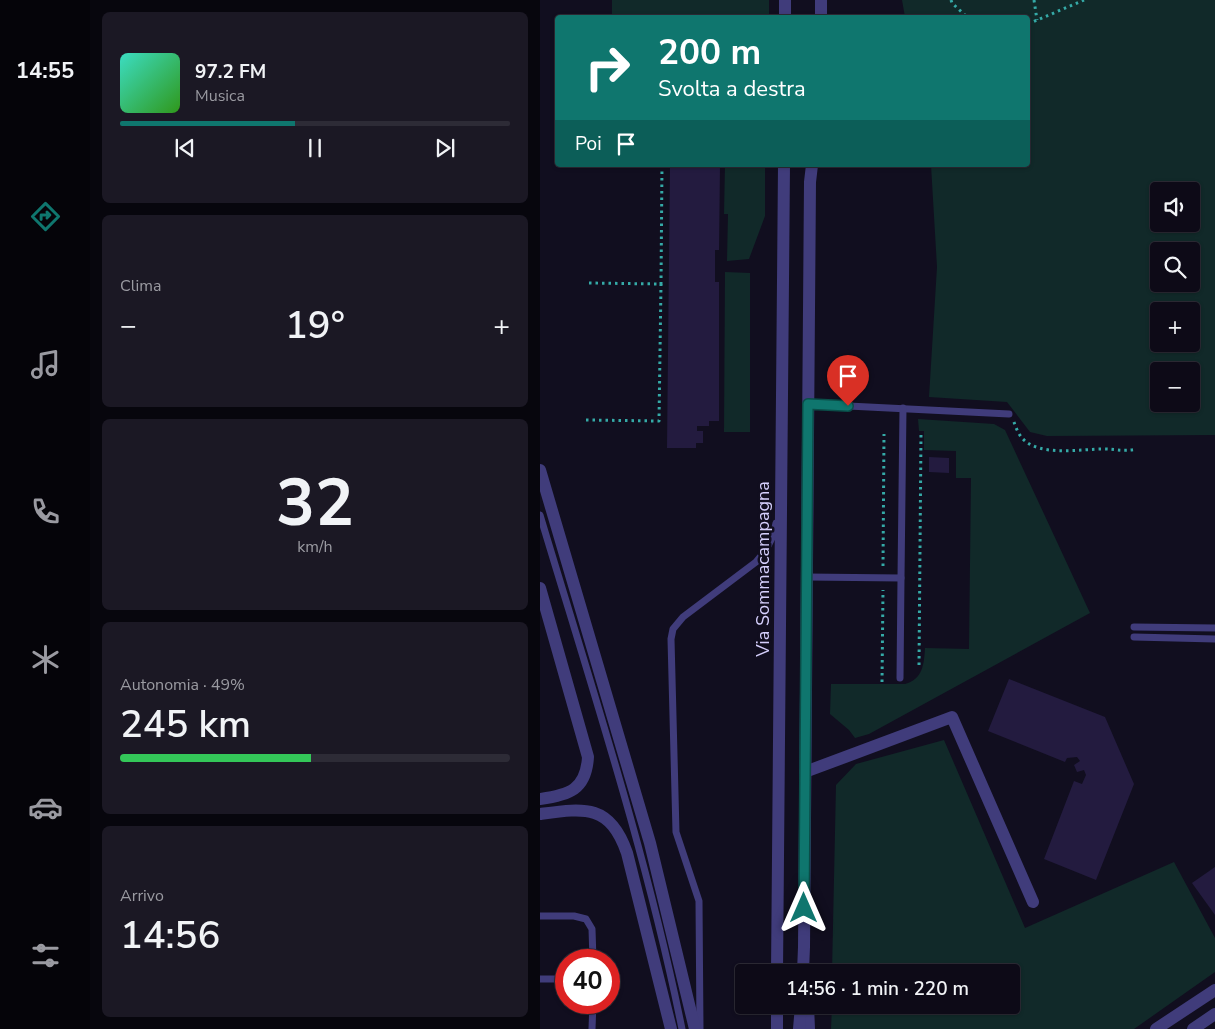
<!DOCTYPE html>
<html lang="it">
<head>
<meta charset="utf-8">
<style>
	:root { --surface:#0d0a17; --page:#1b1824; --text:#f1f3f6; --muted:#9a9aa1; --line:#2d2b36; --accent:#0f766e }
	body { margin:0; font-family:"Nunito Sans",sans-serif; background:var(--page); color:var(--text); height:100vh; display:flex; flex-direction:column; font-size:19px; white-space:nowrap }
	* { box-sizing:border-box; margin:0 }
	p { font-size:16px; color:var(--muted) }
	.icon { flex:none; width:28px; height:28px; fill:none; stroke:currentColor; stroke-width:2; stroke-linecap:round; stroke-linejoin:round }
	.map { position:relative; flex:1; overflow:hidden }
	.details { display:flex; flex-direction:column; gap:12px; padding:12px; background:#07060d; width:450px }
	.details>* { flex:none }
	.banner { position:absolute; left:15px; top:15px; width:475px; height:152px; border-radius:5px; box-shadow:0 1px 4px #0004,0 0 0 1px var(--line); background:#0f766e; color:#fff; overflow:hidden }
	.fabs { position:absolute; left:610px; top:182px; display:grid; gap:10px }
	.fabs a { display:grid; place-items:center; width:50px; height:50px; border-radius:5px; background:var(--surface); box-shadow:0 1px 4px #0004,0 0 0 1px var(--line); font-size:25px }
	.speed { position:absolute; left:15px; top:949px; display:flex; gap:10px; font-size:25px; font-weight:700; text-align:center }
	.speed>* { display:grid; place-content:center; width:65px; height:65px; border-radius:50%; background:var(--surface); box-shadow:0 1px 4px #0004,0 0 0 1px var(--line); line-height:1 }
	.speed .limit { border:8px solid #d22; background:#fff; color:#111 }
	.pin { position:absolute; display:grid; place-items:center; width:42px; height:42px; color:#fff; margin:-51px -21px; border-radius:50% 50% 50% 0; rotate:-45deg; box-shadow:0 0 5px #0007 }
	.pin .icon { rotate:45deg }
	.me { position:absolute; width:55px; margin:-28px; rotate:0deg; stroke-linejoin:round; filter:drop-shadow(0 0 4px #0008) }
	.turn { display:flex; align-items:center; gap:18px; height:105px; padding:0 20px; font-size:22px }
	.turn .icon { width:65px; height:65px; stroke-width:2.5 }
	.turn b { display:block; font-size:35px; line-height:42px }
	.then { display:flex; align-items:center; height:48px; padding:0 20px; background:#0003; gap:10px; font-size:19px }
	.big { font-size:38px; font-weight:600; line-height:1.1 }
	.details .widget { flex:1; display:flex; flex-direction:column; justify-content:center; gap:8px; min-width:0; padding:0 18px; border-radius:8px; background:var(--page) }
	.details .dial { align-items:center; gap:0 }
	.dial b { font-size:65px; line-height:1 }
	.song { display:flex; align-items:center; gap:15px }
	.cover { width:60px; height:60px; border-radius:8px; background:linear-gradient(135deg,hsl(170 70% 55%),hsl(110 70% 35%)) }
	.played { height:5px; border-radius:2px; background:linear-gradient(90deg,var(--accent) 45%,var(--line) 45%) }
	.keys { display:flex; justify-content:space-around; direction:ltr }
	.heat { display:flex; justify-content:space-between; align-items:center; font-size:28px; direction:ltr }
	.charge { height:8px; border-radius:4px; background:linear-gradient(90deg,#34c759 49%,var(--line) 0) }
	.trip { position:absolute; left:195px; top:964px; width:285px; height:50px; border-radius:5px; background:var(--surface); box-shadow:0 1px 4px #0004,0 0 0 1px var(--line); font-weight:600; line-height:50px; text-align:center }
	main { display:flex; flex:1; min-height:0 }
	.menu { display:flex; flex-direction:column; width:90px; justify-content:space-around; align-items:center; background:#050409; color:var(--muted) }
	.menu .icon { width:35px; height:35px }
	.menu .selected { color:var(--accent) }
	.menu b { font-size:22px; color:var(--text) }
	.map>svg:first-child { display:block }
	.green { fill:#112929; fill-rule:evenodd }
	.building { fill:#231b3f }
	.lines { fill:none; stroke-linecap:round; stroke-linejoin:round }
	.path { stroke:#35aaa7; stroke-width:3; stroke-dasharray:2.5 4; stroke-linecap:butt }
	.service { stroke:#403c7b; stroke-width:7 }
	.minor { stroke:#403c7b; stroke-width:12 }
	.tertiary { stroke:#403c7b; stroke-width:12 }
	.route-casing { stroke:#0a4d48; stroke-width:12 }
	.route { stroke:#0f766e; stroke-width:9 }
	.labels { text-anchor:middle; dominant-baseline:central; stroke-width:5; stroke-linejoin:round; paint-order:stroke }
	.street-label { font-size:18px; fill:#d5cffc; stroke:#110e1f }
</style>
</head>
<body>
<main>
<nav class="menu">
<b>14:55</b>
<svg class="icon selected" aria-label="directions" viewBox="0 0 24 24"><path d="M12 3l9 9-9 9-9-9zM9 14v-3h6M13 9l2 2-2 2"/></svg>
<svg class="icon" aria-label="music" viewBox="0 0 24 24"><path d="M9 18V5l10-2v13"/><circle cx="6" cy="18" r="3"/><circle cx="16" cy="16" r="3"/></svg>
<svg class="icon" aria-label="phone" viewBox="0 0 24 24"><path d="M5 4h4l2 5-3 2q2 4 5 5l2-3 5 2v4C11 20 4 13 5 4z"/></svg>
<svg class="icon" aria-label="climate" viewBox="0 0 24 24"><path d="M12 3v18M4 7l16 10M4 17L20 7"/></svg>
<svg class="icon" aria-label="car" viewBox="0 0 24 24"><path d="M5 17H2v-5l4-1 3-4h7l3 4 3 1v5h-3M9 17h6M6 11h13"/><circle cx="7" cy="17" r="2"/><circle cx="17" cy="17" r="2"/></svg>
<svg class="icon" aria-label="filters" viewBox="0 0 24 24"><path d="M4 7h16M4 17h16"/><circle cx="9" cy="7" r="2"/><circle cx="15" cy="17" r="2"/></svg>
</nav>
<section class="details">
<div class="widget">
<div class="song"><i class="cover"></i><div><b>97.2 FM</b><p>Musica</p></div></div>
<div class="played"></div>
<div class="keys"><svg class="icon" aria-label="previous" viewBox="0 0 24 24"><path d="M18 5L8 12l10 7zM5 5v14"/></svg><svg class="icon" aria-label="pause" viewBox="0 0 24 24"><path d="M8 5v14M16 5v14"/></svg><svg class="icon" aria-label="next" viewBox="0 0 24 24"><path d="M6 5l10 7-10 7zM19 5v14"/></svg></div>
</div>
<div class="widget"><p>Clima</p>
<div class="heat"><a>−</a><b class="big">19°</b><a>+</a></div>
</div>
<div class="widget dial"><b>32</b><p>km/h</p></div>
<div class="widget"><p>Autonomia · 49%</p><b class="big">245 km</b><div class="charge"></div></div>
<div class="widget"><p>Arrivo</p><b class="big">14:56</b></div>
</section>
<div class="map">
<svg width="675" height="1029" viewBox="0 0 675 1029">
	<rect width="100%" height="100%" fill="#110e1f"/>
	<!-- green -->
	<g class="green">
		<rect x="72" y="0" width="157" height="17"/>
		<path d="M 362,0 L 675,0 L 675,435 L 507,436 L 490,432 L 467,402 L 389,397 L 397,267 L 391,165 L 488,165 L 488,18 L 365,17 ZM 651,191 L 651,224 L 619,224 L 619,191 ZM 619,251 L 651,251 L 651,284 L 619,284 ZM 651,311 L 651,344 L 619,344 L 619,311 ZM 651,371 L 651,404 L 619,404 L 619,371 Z"/>
		<path d="M 185,165 L 225,165 L 225,216 L 209,259 L 187,261 L 188,214 L 184,214 Z"/>
		<path d="M 185,272 L 210,273 L 210,432 L 184,432 Z"/>
		<path d="M 378,419 L 454,424 L 465,430 L 550,613 L 329,734 L 315,738 L 309,730 L 290,714 L 291,684 L 365,684 C 383,679 384,664 385,648 L 429,649 L 431,478 L 416,478 L 416,451 L 384,450 L 384,431 L 379,431 Z"/>
		<path d="M 404,740 L 485,928 L 634,862 L 675,938 L 675,972 L 594,1029 L 291,1029 L 292,1005 L 471,1005 L 471,972 L 292,972 L 296,785 L 316,764 Z"/>
	</g>
	<!-- building -->
	<g class="building">
		<path d="M 130,165 L 180,165 L 179,250 L 175,250 L 175,282 L 179,282 L 179,421 L 169,421 L 169,426 L 157,426 L 157,431 L 163,431 L 163,443 L 156,443 L 156,448 L 127,448 Z"/>
		<path d="M 389,457 L 409,458 L 409,473 L 389,472 Z"/>
		<path d="M 469,679 L 565,717 L 594,784 L 556,880 L 504,859 L 534,781 L 542,784 L 546,775 L 544,770 L 537,772 L 534,765 L 540,761 L 537,757 L 527,758 L 525,762 L 448,731 Z"/>
		<path d="M 675,867 L 675,915 L 652,883 Z"/>
	</g>
	<g class="lines">
		<!-- path -->
		<g class="path">
			<path d="M 411,0 L 412,3 L 428,18"/>
			<path d="M 494,0 L 497,20"/>
			<path d="M 488,24 L 544,0"/>
			<path d="M 49,283 L 121,284 L 122,165"/>
			<path d="M 46,420 L 119,421 L 121,284"/>
			<path d="M 474,422 C 476,428 479,435 483,439 C 501,457 540,449 563,449 C 577,449 583,452 597,449"/>
			<path d="M 343,566 L 344,434"/>
			<path d="M 379,665 L 381,434"/>
			<path d="M 342,682 L 343,590"/>
		</g>
		<!-- service -->
		<g class="service">
			<path d="M 268,404 L 469,414"/>
			<path d="M 0,515 C 51,685 107,855 142,1029"/>
			<path d="M 267,577 L 361,578 L 363,408"/>
			<path d="M 594,627 L 675,628"/>
			<path d="M 594,637 L 675,639"/>
			<path d="M 360,678 L 361,578"/>
			<path d="M 0,916 L 34,916 L 46,919 L 52,929 L 53,960"/>
			<path d="M 0,979 L 26,979"/>
			<path d="M 52,1029 L 53,1002"/>
			<path d="M 160,1029 L 159,901 L 136,832 L 131,639 L 133,629 L 143,617 L 216,562 L 226,550 L 233,536 L 236,523"/>
		</g>
		<!-- minor -->
		<g class="minor">
			<path d="M 0,470 L 110,843 L 155,1029"/>
			<path d="M 0,588 L 48,757 C 46,790 29,795 0,799"/>
			<path d="M 265,772 L 412,717 L 493,902"/>
			<path d="M 0,814 C 45,808 70,804 87,853 L 131,1029"/>
		</g>
		<!-- tertiary -->
		<g class="tertiary">
			<path d="M 245,18 L 245,0"/>
			<path d="M 281,18 L 281,0"/>
			<path d="M 237,972 L 244,165"/>
			<path d="M 263,972 L 264,947 L 270,182 L 272,165"/>
			<path d="M 268,1005 L 269,1029"/>
			<path d="M 237,1029 L 237,1005"/>
			<path d="M 259,1029 L 261,1005"/>
			<path d="M 616,1029 L 675,990"/>
			<path d="M 653,1029 L 675,1014"/>
		</g>
	</g>
	<g class="lines">
		<!-- route casing -->
		<g class="route-casing">
			<path id="route" d="M 264,908 L 268,404 L 308,406"/>
		</g>
		<!-- route -->
		<use href="#route" class="route"/>
	</g>
	<g class="labels">
		<!-- street labels -->
		<g class="street-label">
			<text transform="translate(223 569) rotate(-90)">Via Sommacampagna</text>
		</g>
	</g>
</svg>
<div class="fabs">
<a><svg class="icon" aria-label="sound" viewBox="0 0 24 24"><path d="M4 9h4l5-4v14l-5-4H4zM17 9q2 3 0 6"/></svg></a>
<a><svg class="icon" aria-label="search" viewBox="0 0 24 24"><circle cx="10" cy="10" r="6"/><path d="M15 15l6 6"/></svg></a>
<a>+</a>
<a>−</a>
</div>
<div class="speed"><div class="limit">40</div></div>
<div class="pin" style="left:308px;top:406px;background:#d93025"><svg class="icon" aria-label="arrive" viewBox="0 0 24 24"><path d="M6 21V4h12l-3 4 3 4H6"/></svg></div>
<svg class="me" style="left:264px;top:908px" viewBox="-20 -20 40 40"><path d="M0-17L14 15 0 8-14 15z" fill="#0f766e" stroke="#fff" stroke-width="4"/></svg>
<div class="trip">14:56 · 1 min · 220 m</div>
<div class="banner">
<div class="turn"><svg class="icon" aria-label="right" viewBox="0 0 24 24"><path d="M7 20v-9h11M14 6l5 5-5 5"/></svg><div><b>200 m</b>Svolta a destra</div></div>
<div class="then">Poi<svg class="icon" aria-label="arrive" viewBox="0 0 24 24"><path d="M6 21V4h12l-3 4 3 4H6"/></svg></div>
</div>
</div>
</main>
</body>
</html>
